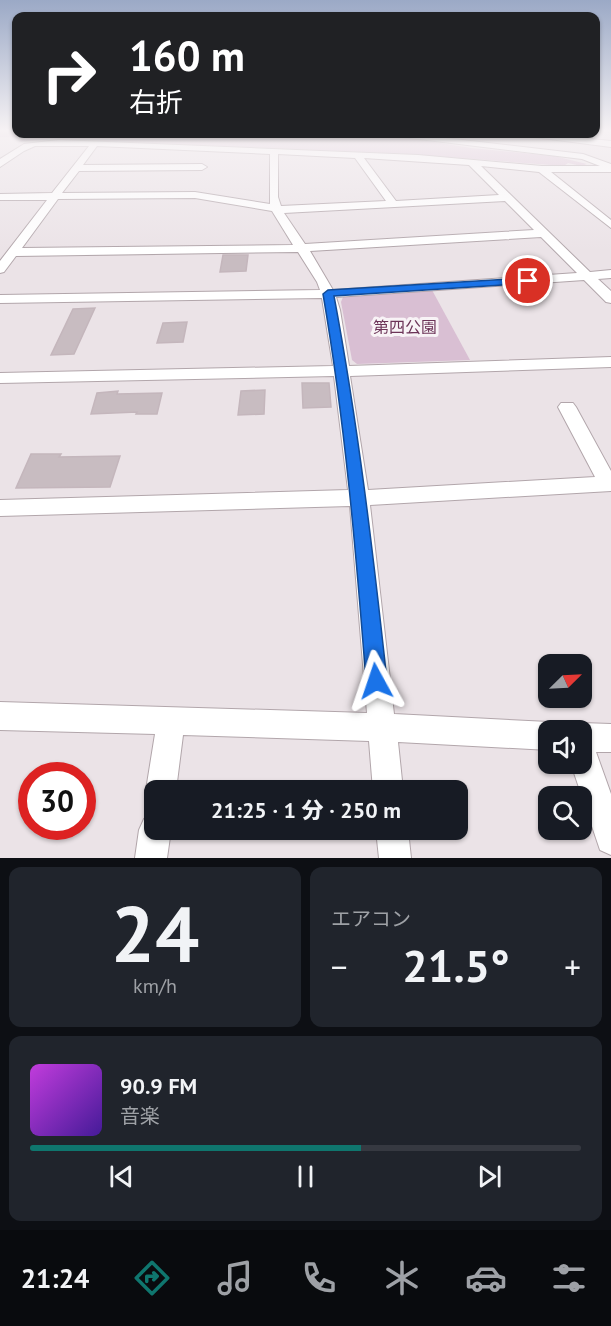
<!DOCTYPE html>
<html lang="ja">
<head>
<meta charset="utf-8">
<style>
	:root { --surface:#171b24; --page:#20242c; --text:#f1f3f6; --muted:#9ea1a6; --line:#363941; --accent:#0f766e }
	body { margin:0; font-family:"PT Sans","Noto Sans JP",sans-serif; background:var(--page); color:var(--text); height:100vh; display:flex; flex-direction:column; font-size:22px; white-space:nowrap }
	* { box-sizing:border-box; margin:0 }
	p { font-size:20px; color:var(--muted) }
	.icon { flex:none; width:33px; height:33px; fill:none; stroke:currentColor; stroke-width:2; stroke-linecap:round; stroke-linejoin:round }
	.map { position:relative; height:858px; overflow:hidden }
	.panel { display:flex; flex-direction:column; gap:9px; padding:9px; background:#0d0f14; flex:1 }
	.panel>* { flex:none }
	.guide { position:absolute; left:12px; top:12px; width:588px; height:126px; border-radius:12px; box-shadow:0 2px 4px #0004; background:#202124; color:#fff; overflow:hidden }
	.needle { width:39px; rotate:66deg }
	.tools { position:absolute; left:538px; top:654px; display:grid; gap:12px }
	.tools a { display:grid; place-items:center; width:54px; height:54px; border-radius:12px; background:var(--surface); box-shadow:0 2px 4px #0004; font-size:30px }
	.speed { position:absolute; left:18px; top:762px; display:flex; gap:12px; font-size:30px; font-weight:700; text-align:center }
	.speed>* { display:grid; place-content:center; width:78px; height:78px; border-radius:50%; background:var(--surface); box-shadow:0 2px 4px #0004; line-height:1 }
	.speed .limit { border:9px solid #d22; background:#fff; color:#111 }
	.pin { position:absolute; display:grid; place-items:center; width:51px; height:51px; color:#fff; margin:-26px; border:3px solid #fff; border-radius:50%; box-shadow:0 2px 6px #0007 }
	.me { position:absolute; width:66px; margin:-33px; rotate:355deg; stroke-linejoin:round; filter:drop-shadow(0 0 4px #0008) }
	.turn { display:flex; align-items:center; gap:21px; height:126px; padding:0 18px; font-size:27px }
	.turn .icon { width:78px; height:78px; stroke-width:2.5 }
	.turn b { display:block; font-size:42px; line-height:51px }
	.big { font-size:45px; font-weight:800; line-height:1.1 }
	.panel .widget { flex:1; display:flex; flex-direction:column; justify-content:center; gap:9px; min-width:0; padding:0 21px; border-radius:12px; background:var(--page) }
	.panel .dial { align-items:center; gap:0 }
	.dial b { font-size:78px; line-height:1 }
	.song { display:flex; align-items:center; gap:18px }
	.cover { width:72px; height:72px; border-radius:9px; background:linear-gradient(135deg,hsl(290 70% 55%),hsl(260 70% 35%)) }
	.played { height:6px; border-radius:3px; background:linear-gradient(90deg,var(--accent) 60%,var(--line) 60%) }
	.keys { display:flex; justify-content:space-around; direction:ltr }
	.heat { display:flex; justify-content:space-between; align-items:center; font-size:33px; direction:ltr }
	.panel .tiles { flex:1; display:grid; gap:9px; grid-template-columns:1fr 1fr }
	.widget:last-child { grid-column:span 2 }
	.trip { position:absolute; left:144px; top:780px; width:324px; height:60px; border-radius:12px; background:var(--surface); box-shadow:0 2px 4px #0004; font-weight:800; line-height:60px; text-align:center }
	.tabs { display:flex; height:96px; justify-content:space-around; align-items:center; background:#090b0e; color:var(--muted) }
	.tabs .icon { width:42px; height:42px }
	.tabs .active { color:var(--accent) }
	.tabs b { font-size:27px; color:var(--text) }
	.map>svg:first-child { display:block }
	.green { fill:#d9bfd3 }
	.building { fill:#c8bcc1; stroke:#c4b6bc; stroke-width:1.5 }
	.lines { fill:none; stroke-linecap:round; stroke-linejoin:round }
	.minor-casing { stroke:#b2a6ab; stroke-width:2 }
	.minor { fill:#fff; fill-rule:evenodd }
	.route { fill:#1a73e8; stroke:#114b97; stroke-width:1.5 }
	.labels { text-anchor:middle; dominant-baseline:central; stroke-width:6; stroke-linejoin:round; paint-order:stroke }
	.park-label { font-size:16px; fill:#6c3458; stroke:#f8f3f6 }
</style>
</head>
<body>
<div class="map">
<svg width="611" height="858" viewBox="0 0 611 858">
	<rect width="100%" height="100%" fill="#ebe3e7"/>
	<!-- green -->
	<g class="green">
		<path d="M 0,130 L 16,130 L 16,134 L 384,134 L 471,148 L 554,156 L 587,164 L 581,166 L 568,163 L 564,166 L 408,154 L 53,139 L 19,142 L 22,137 L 0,137 Z"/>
		<path d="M 432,290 L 470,360 L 357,364 L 352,360 L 341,302 L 343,297 Z"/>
	</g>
	<!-- building -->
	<g class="building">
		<path d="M 223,255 L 248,255 L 246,271 L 220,272 Z"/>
		<path d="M 95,308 L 74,354 L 51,355 L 73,309 Z"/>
		<path d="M 187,322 L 183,342 L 157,343 L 163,323 Z"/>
		<path d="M 302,383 L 329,383 L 331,407 L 303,408 Z"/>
		<path d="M 265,390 L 264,414 L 238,415 L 241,391 Z"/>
		<path d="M 118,391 L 117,394 L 162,393 L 157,414 L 136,414 L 137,412 L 91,414 L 97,393 Z"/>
		<path d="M 31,454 L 61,454 L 59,457 L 120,456 L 110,487 L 16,488 Z"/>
	</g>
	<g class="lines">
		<!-- minor casing -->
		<g class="minor-casing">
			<g id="minor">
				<path d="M 390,134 L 410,134 L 583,154 L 611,164 L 611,172 L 551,172 L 611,220 L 611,228 L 539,172 L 481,166 L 590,272 L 611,270 L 611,278 L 598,279 L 611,291 L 611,303 L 606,302 L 584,280 L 336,297 L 340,310 L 349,366 L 611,357 L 611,367 L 350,376 L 368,490 L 595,477 L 558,407 L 561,403 L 573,403 L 576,407 L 611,471 L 611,491 L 370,505 L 394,714 L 549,722 L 559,726 L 561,730 L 549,730 L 549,750 L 398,742 L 403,790 L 373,790 L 369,741 L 183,735 L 176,790 L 154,790 L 154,802 L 150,801 L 146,790 L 155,734 L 0,730 L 0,702 L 367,713 L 350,506 L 0,516 L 0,500 L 348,490 L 334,376 L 0,383 L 0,373 L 333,366 L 322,298 L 0,303 L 0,295 L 320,290 L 317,282 L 298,252 L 16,256 L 4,272 L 0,273 L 0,261 L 47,200 L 0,200 L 0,194 L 52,193 L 89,146 L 35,146 L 24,151 L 0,167 L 0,159 L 24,144 L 59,140 L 418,155 L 542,166 L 600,166 L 582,159 L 394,136 ZM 97,146 L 270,154 L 270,204 L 195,192 L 62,193 L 79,171 L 202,170 L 207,167 L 202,164 L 83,165 ZM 278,154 L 355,158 L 386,201 L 281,206 L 278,197 ZM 364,158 L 469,165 L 499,195 L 396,201 ZM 195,198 L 272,211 L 293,245 L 22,248 L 58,199 ZM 505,201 L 534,230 L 305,244 L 284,213 ZM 541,237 L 577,273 L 333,290 L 310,251 Z"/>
				<path d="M 522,134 L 542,134 L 611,141 L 611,147 L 526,136 Z"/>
				<path d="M 582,723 L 611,724 L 611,752 L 596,752 L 611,794 L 611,855 L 600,850 L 571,764 L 582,764 L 582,730 L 570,730 L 572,727 Z"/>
				<path d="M 154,814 L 154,830 L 171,830 L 167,858 L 135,858 L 139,830 L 144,819 Z"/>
				<path d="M 376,830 L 408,830 L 411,858 L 379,858 Z"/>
			</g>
		</g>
		<!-- minor -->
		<use href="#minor" class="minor"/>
	</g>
	<!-- sky -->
	<linearGradient id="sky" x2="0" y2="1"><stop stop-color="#9ba9c6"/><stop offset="0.52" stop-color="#f6f2f4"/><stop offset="1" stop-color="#f6f2f4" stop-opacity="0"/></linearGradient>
	<rect width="611" height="251" fill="url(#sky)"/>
	<!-- route -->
	<path class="route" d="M 528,278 L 531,279 L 531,283 L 334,296 C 358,424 373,552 387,681 L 384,688 L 376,691 L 369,688 L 366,681 C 356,551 345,422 323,294 L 328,290 Z"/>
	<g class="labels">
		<!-- park labels -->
		<g class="park-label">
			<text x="405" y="327">第四公園</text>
		</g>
	</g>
</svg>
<div class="tools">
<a><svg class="needle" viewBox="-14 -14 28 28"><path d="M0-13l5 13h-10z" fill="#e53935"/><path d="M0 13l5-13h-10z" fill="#9ea1a6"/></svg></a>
<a><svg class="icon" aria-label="sound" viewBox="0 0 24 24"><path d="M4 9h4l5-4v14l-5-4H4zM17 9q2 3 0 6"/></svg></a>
<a><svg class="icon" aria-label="search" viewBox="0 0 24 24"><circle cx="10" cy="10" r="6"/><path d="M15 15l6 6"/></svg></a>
</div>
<div class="speed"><div class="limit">30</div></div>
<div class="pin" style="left:528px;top:281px;background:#d93025"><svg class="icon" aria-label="arrive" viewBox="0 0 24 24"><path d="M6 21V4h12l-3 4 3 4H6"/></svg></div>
<svg class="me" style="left:376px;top:681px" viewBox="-20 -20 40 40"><path d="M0-17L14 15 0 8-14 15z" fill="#1a73e8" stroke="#fff" stroke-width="4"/></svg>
<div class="trip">21:25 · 1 分 · 250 m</div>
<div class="guide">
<div class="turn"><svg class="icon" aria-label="right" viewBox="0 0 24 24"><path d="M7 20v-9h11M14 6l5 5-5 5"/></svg><div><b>160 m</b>右折</div></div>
</div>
</div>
<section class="panel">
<div class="tiles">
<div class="widget dial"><b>24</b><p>km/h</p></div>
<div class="widget"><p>エアコン</p>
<div class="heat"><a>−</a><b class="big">21.5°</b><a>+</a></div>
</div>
<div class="widget">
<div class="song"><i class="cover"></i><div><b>90.9 FM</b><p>音楽</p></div></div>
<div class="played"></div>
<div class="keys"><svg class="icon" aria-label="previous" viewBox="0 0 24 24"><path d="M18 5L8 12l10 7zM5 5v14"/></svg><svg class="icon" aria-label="pause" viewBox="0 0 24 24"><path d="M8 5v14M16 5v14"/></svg><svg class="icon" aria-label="next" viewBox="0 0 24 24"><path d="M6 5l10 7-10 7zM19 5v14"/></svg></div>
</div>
</div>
</section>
<nav class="tabs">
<b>21:24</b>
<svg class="icon active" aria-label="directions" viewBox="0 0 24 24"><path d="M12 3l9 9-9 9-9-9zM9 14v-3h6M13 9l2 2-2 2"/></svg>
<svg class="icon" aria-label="music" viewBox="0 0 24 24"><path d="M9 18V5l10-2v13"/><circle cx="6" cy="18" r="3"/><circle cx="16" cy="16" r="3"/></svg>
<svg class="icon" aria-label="phone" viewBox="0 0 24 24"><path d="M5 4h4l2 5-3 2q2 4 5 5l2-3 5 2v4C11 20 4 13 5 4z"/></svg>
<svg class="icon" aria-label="climate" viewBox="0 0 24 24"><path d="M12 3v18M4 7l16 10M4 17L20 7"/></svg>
<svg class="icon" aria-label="car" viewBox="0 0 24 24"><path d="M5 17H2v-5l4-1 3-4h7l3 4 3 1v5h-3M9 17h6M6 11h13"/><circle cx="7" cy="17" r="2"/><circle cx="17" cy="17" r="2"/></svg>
<svg class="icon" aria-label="filters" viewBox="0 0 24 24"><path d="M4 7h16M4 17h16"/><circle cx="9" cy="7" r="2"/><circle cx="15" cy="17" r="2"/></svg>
</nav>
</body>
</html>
